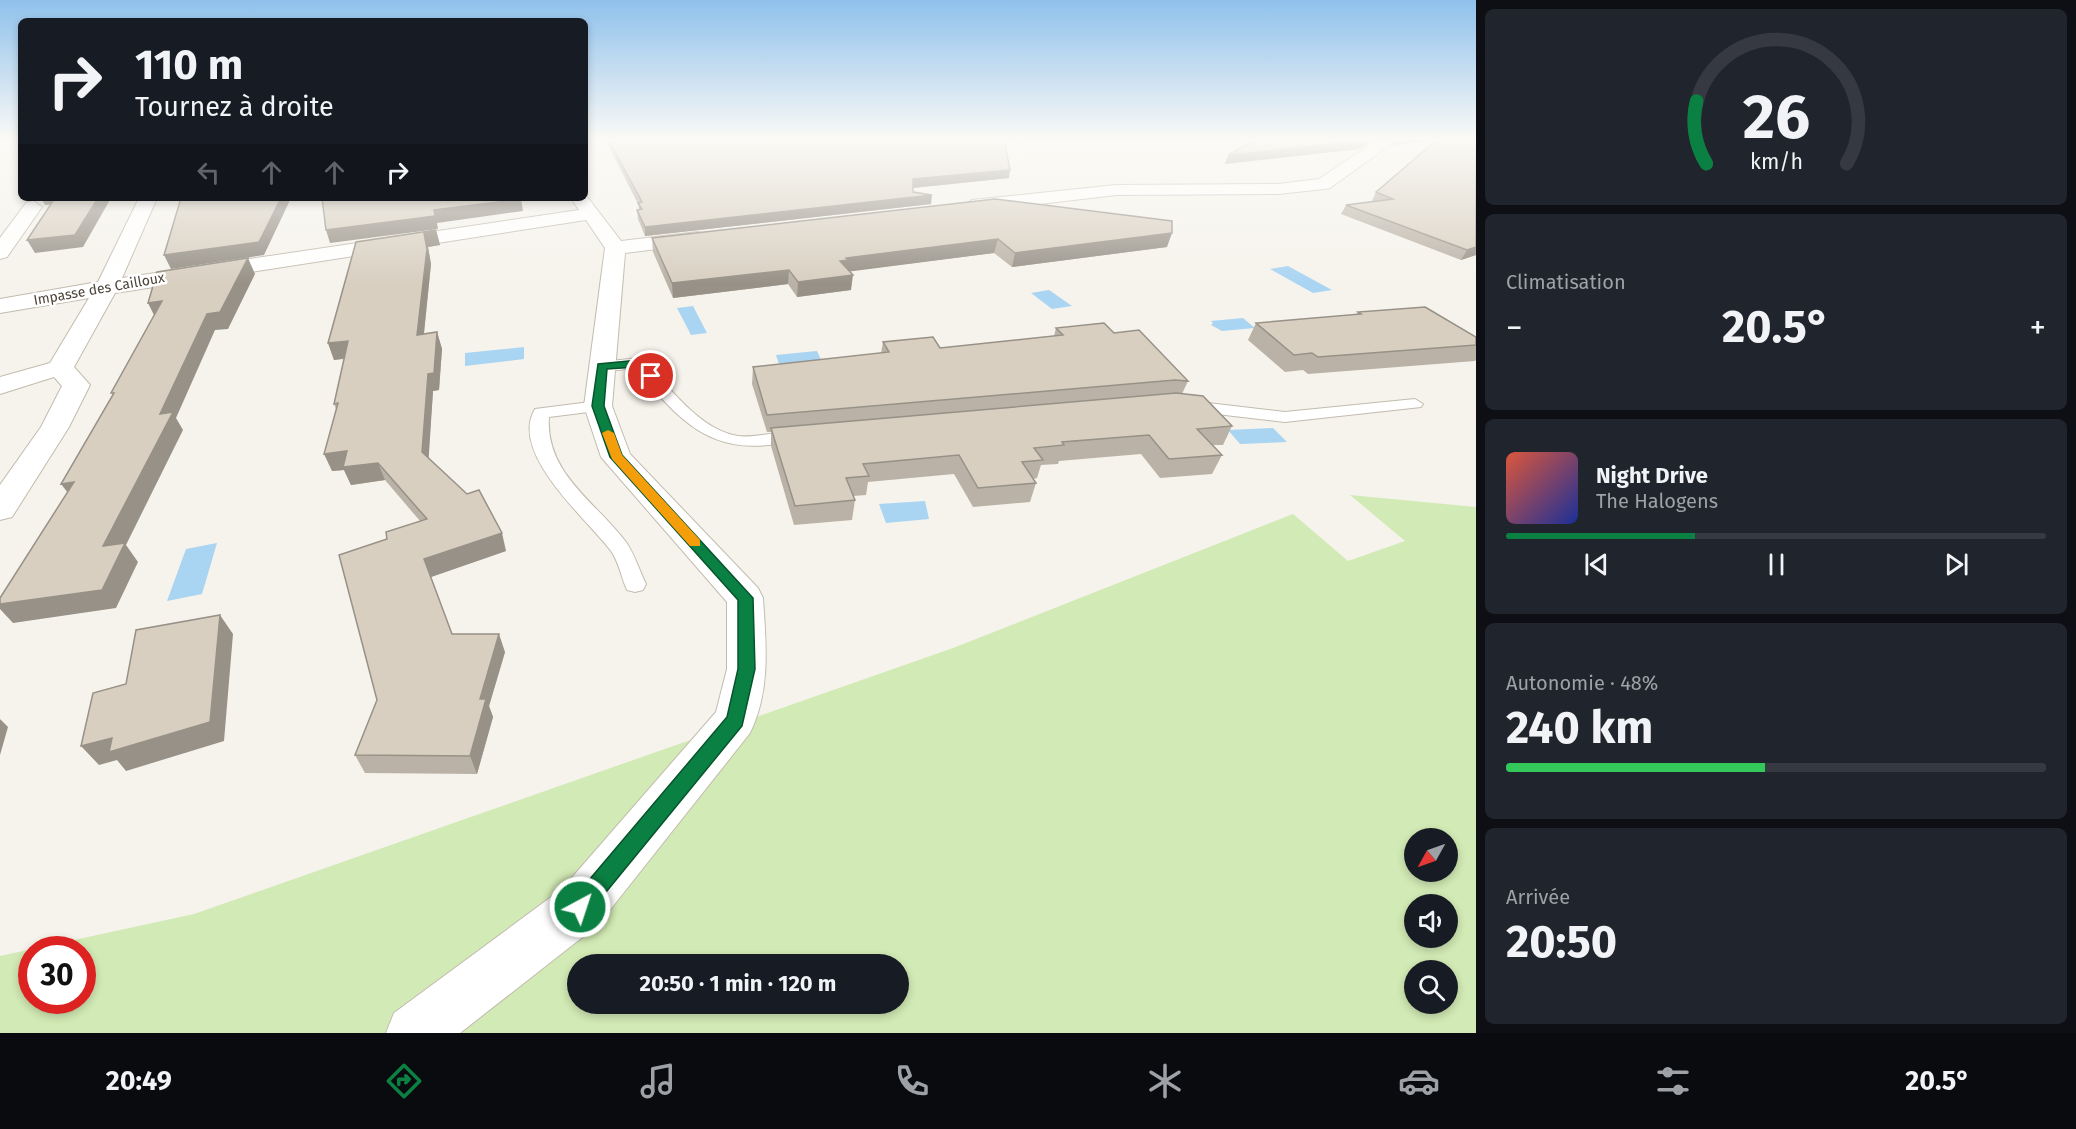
<!DOCTYPE html>
<html lang="fr">
<head>
<meta charset="utf-8">
<style>
	:root { --surface:#171b24; --page:#20242c; --text:#f1f3f6; --muted:#9ea1a6; --line:#363941; --accent:#0b8043 }
	body { margin:0; font-family:"Fira Sans",sans-serif; background:var(--page); color:var(--text); height:100vh; display:flex; flex-direction:column; font-size:22px; white-space:nowrap }
	* { box-sizing:border-box; margin:0 }
	p { font-size:20px; color:var(--muted) }
	.icon { flex:none; width:33px; height:33px; fill:none; stroke:currentColor; stroke-width:2; stroke-linecap:round; stroke-linejoin:round }
	.map { position:relative; flex:1; overflow:hidden }
	.sheet { display:flex; flex-direction:column; gap:9px; padding:9px; background:#0d0f14; width:600px }
	.sheet>* { flex:none }
	.banner { position:absolute; left:18px; top:18px; width:570px; height:183px; border-radius:9px; box-shadow:0 3px 9px #0003; background:#171b24; color:var(--text); overflow:hidden }
	.needle { width:39px; rotate:230deg }
	.controls { position:absolute; left:1404px; top:828px; display:grid; gap:12px }
	.controls a { display:grid; place-items:center; width:54px; height:54px; border-radius:50%; background:var(--surface); box-shadow:0 3px 9px #0003; font-size:30px }
	.speed { position:absolute; left:18px; top:936px; display:flex; gap:12px; font-size:30px; font-weight:700; text-align:center }
	.speed>* { display:grid; place-content:center; width:78px; height:78px; border-radius:50%; background:var(--surface); box-shadow:0 3px 9px #0003; line-height:1 }
	.speed .limit { border:9px solid #d22; background:#fff; color:#111 }
	.pin { position:absolute; display:grid; place-items:center; width:51px; height:51px; color:#fff; margin:-26px; border:3px solid #fff; border-radius:50%; box-shadow:0 2px 6px #0007 }
	.me { position:absolute; width:66px; margin:-33px; rotate:40deg; stroke-linejoin:round; filter:drop-shadow(0 0 4px #0008) }
	.turn { display:flex; align-items:center; gap:21px; height:126px; padding:0 18px; font-size:27px }
	.turn .icon { width:78px; height:78px; stroke-width:2.5 }
	.turn b { display:block; font-size:42px; line-height:51px }
	.lanes { display:flex; align-items:center; height:57px; padding:0 18px; background:#0003; justify-content:center; gap:30px; direction:ltr }
	.lanes .off { opacity:.35 }
	.big { font-size:45px; font-weight:700; line-height:1.1 }
	.sheet .card { flex:1; display:flex; flex-direction:column; justify-content:center; gap:9px; min-width:0; padding:0 21px; border-radius:9px; background:var(--page) }
	.sheet .dial { align-items:center; gap:0 }
	.dial svg { height:156px; overflow:visible; fill:none; stroke:var(--line); stroke-width:7; stroke-linecap:round; text-anchor:middle }
	.dial text { fill:var(--text); stroke:none }
	.song { display:flex; align-items:center; gap:18px }
	.cover { width:72px; height:72px; border-radius:9px; background:linear-gradient(135deg,hsl(10 70% 55%),hsl(230 70% 35%)) }
	.played { height:6px; border-radius:3px; background:linear-gradient(90deg,var(--accent) 35%,var(--line) 35%) }
	.keys { display:flex; justify-content:space-around; direction:ltr }
	.heat { display:flex; justify-content:space-between; align-items:center; font-size:33px; direction:ltr }
	.charge { height:9px; border-radius:4px; background:linear-gradient(90deg,#34c759 48%,var(--line) 0) }
	.trip { position:absolute; left:567px; top:954px; width:342px; height:60px; border-radius:30px; background:var(--surface); box-shadow:0 3px 9px #0003; font-weight:700; line-height:60px; text-align:center }
	.menu { display:flex; height:96px; justify-content:space-around; align-items:center; background:#090b0e; color:var(--muted) }
	.menu .icon { width:42px; height:42px }
	.menu .on { color:var(--accent) }
	.menu b { font-size:27px; color:var(--text) }
	main { display:flex; flex:1; min-height:0 }
	.map>svg:first-child { display:block }
	.green { fill:#d2eab5; fill-rule:evenodd }
	.water { fill:#a9d4f2 }
	.lines { fill:none; stroke-linecap:round; stroke-linejoin:round }
	.service-casing { stroke:#c2bbae; stroke-width:2 }
	.minor-casing { stroke:#c2bbae; stroke-width:2 }
	.service { fill:#fff; fill-rule:evenodd }
	.minor { fill:#fff; fill-rule:evenodd }
	.wall { fill:#bab2a6 }
	.shaded-wall { fill:#979187 }
	.building { fill:#d8cfc1; stroke:#979187; stroke-width:1.5 }
	.route { fill:#0b8043; stroke:#07532c; stroke-width:1.5 }
	.slow { fill:#f59e0b }
	.labels { text-anchor:middle; dominant-baseline:central; stroke-width:5; stroke-linejoin:round; paint-order:stroke }
	.far-street-label { font-size:14px; fill:#4b4439; stroke:#fff }
</style>
</head>
<body>
<main>
<div class="map">
<svg width="1476" height="1033" viewBox="0 0 1476 1033">
	<rect width="100%" height="100%" fill="#f6f3ec"/>
	<!-- green -->
	<path class="green" d="M 1350,495 L 1476,507 L 1476,1033 L 0,1033 L 0,956 L 194,914 L 953,648 L 1293,514 L 1348,561 L 1405,541 ZM 1414,838 L 1448,838 L 1448,872 L 1414,872 ZM 1414,904 L 1448,904 L 1448,938 L 1414,938 ZM 32,950 L 82,950 L 82,1000 L 32,1000 ZM 578,964 L 898,964 L 898,1004 L 578,1004 ZM 1414,970 L 1448,970 L 1448,1004 L 1414,1004 Z"/>
	<!-- water -->
	<g class="water">
		<path d="M 1288,266 L 1332,290 L 1313,293 L 1270,269 Z"/>
		<path d="M 1049,290 L 1072,306 L 1052,309 L 1031,293 Z"/>
		<path d="M 693,306 L 707,333 L 691,335 L 677,308 Z"/>
		<path d="M 1243,318 L 1255,328 L 1222,331 L 1211,325 L 1213,323 L 1211,321 Z"/>
		<path d="M 524,347 L 524,359 L 465,366 L 465,353 Z"/>
		<path d="M 817,351 L 822,362 L 780,367 L 776,355 Z"/>
		<path d="M 1273,428 L 1287,442 L 1240,444 L 1228,430 Z"/>
		<path d="M 925,501 L 929,519 L 886,523 L 879,504 Z"/>
		<path d="M 217,543 L 202,594 L 167,601 L 186,549 Z"/>
	</g>
	<g class="lines">
		<!-- service casing -->
		<g class="service-casing">
			<g id="service">
				<path d="M 585,139 L 591,139 L 585,143 Z"/>
				<path d="M 639,358 L 644,360 C 669,387 700,430 738,436 C 753,439 798,426 806,436 C 800,444 785,443 776,444 C 707,455 676,416 635,368 L 601,372 L 593,367 L 601,362 Z"/>
				<path d="M 1415,399 L 1423,404 L 1421,407 L 1285,422 L 1191,411 L 1183,406 L 1191,401 L 1285,412 Z"/>
				<path d="M 598,401 L 606,406 L 604,410 L 549,417 C 545,473 596,502 626,542 C 635,555 639,570 646,584 L 643,590 L 635,592 L 627,590 C 621,577 619,562 611,551 C 588,520 508,453 535,409 Z"/>
			</g>
		</g>
		<!-- minor casing -->
		<g class="minor-casing">
			<g id="minor">
				<path d="M 1379,139 L 1398,139 L 1330,188 L 1324,189 L 1278,194 L 1116,195 L 972,212 L 963,206 L 972,200 L 1116,185 L 1278,184 L 1319,179 Z"/>
				<path d="M 585,194 L 621,241 L 698,232 L 705,234 L 708,238 L 705,242 L 698,244 L 625,253 L 612,406 L 630,454 L 758,588 L 763,598 C 766,644 771,690 750,733 L 598,925 L 460,1033 L 386,1033 L 394,1013 L 562,889 L 716,712 L 727,669 L 727,602 L 601,457 L 584,406 L 605,248 L 586,220 L 115,293 L 74,367 L 90,385 L 69,427 L 12,517 L 0,520 L 0,485 L 41,427 L 62,386 L 54,377 L 0,394 L 0,377 L 50,363 L 89,298 L 0,313 L 0,299 L 98,282 L 139,198 L 157,198 L 122,278 L 579,210 L 571,198 L 585,198 Z"/>
				<path d="M 33,201 L 42,207 L 7,257 L 0,259 L 0,238 L 26,203 Z"/>
			</g>
		</g>
		<!-- service -->
		<use href="#service" class="service"/>
		<!-- minor -->
		<use href="#minor" class="minor"/>
	</g>
	<!-- wall -->
	<g class="wall">
		<path d="M 605,139 L 1007,139 L 1004,140 L 1009,178 L 913,188 L 913,192 L 931,204 L 645,236 L 638,219 L 637,210 L 639,210 L 638,204 Z"/>
		<path d="M 1396,139 L 1476,139 L 1476,255 L 1461,260 L 1341,214 L 1346,205 L 1373,202 L 1372,201 L 1376,192 L 1437,141 L 1393,145 Z"/>
		<path d="M 995,199 L 1167,247 L 1012,267 L 994,253 L 849,271 L 851,290 L 797,297 L 788,284 L 673,298 L 653,252 L 652,238 Z"/>
		<path d="M 436,230 L 440,245 L 428,247 L 431,264 L 424,334 L 437,332 L 442,349 L 439,390 L 433,391 L 428,458 L 506,551 L 431,577 L 452,634 L 505,652 L 489,706 L 493,717 L 477,774 L 365,773 L 355,755 L 377,700 L 387,539 L 420,521 L 385,480 L 351,485 L 344,470 L 332,471 L 336,409 L 334,404 L 344,359 L 334,360 L 328,343 Z"/>
		<path d="M 1358,312 L 1476,337 L 1476,360 L 1475,361 L 1308,374 L 1303,370 L 1285,372 L 1248,340 L 1256,323 L 1356,315 Z"/>
		<path d="M 1056,328 L 1114,333 L 1188,381 L 1182,394 L 1232,426 L 1223,445 L 1213,445 L 1222,455 L 1212,474 L 1160,478 L 1141,454 L 1059,461 L 1058,464 L 1041,465 L 1037,478 L 1033,479 L 1036,483 L 1030,502 L 973,507 L 954,474 L 868,482 L 866,495 L 853,496 L 855,500 L 852,520 L 794,525 L 771,446 L 771,432 L 767,432 L 752,384 L 753,367 L 881,353 L 883,342 L 940,348 L 1054,336 Z"/>
	</g>
	<!-- shaded-wall -->
	<g class="shaded-wall">
		<path d="M 1366,139 L 1375,139 L 1360,149 L 1225,164 L 1228,155 Z"/>
		<path d="M 1396,139 L 1442,139 L 1393,145 Z"/>
		<path d="M 1010,170 L 1009,178 L 912,188 L 913,179 Z"/>
		<path d="M 932,195 L 931,204 L 645,236 L 645,227 Z"/>
		<path d="M 41,198 L 64,198 L 67,203 L 45,205 Z"/>
		<path d="M 98,198 L 111,198 L 83,247 L 35,253 L 27,240 Z"/>
		<path d="M 281,198 L 291,198 L 264,255 L 171,269 L 164,255 Z"/>
		<path d="M 521,199 L 523,211 L 437,223 L 438,229 L 330,243 L 326,230 L 434,210 Z"/>
		<path d="M 436,230 L 440,245 L 428,247 L 431,264 L 422,351 L 417,335 L 424,233 Z"/>
		<path d="M 1172,233 L 1167,247 L 1012,267 L 1015,253 Z"/>
		<path d="M 998,239 L 994,253 L 846,272 L 840,261 L 846,258 Z"/>
		<path d="M 1476,247 L 1476,255 L 1461,260 L 1467,250 Z"/>
		<path d="M 248,258 L 255,274 L 228,329 L 215,330 L 176,418 L 183,430 L 126,545 L 138,562 L 116,608 L 13,623 L 0,609 L 0,604 L 103,546 L 160,414 L 207,314 Z"/>
		<path d="M 789,270 L 788,284 L 673,298 L 672,283 Z"/>
		<path d="M 853,275 L 851,290 L 797,297 L 798,282 Z"/>
		<path d="M 162,301 L 156,319 L 148,303 Z"/>
		<path d="M 437,332 L 442,349 L 439,390 L 433,391 L 428,469 L 422,452 L 428,374 Z"/>
		<path d="M 348,341 L 354,357 L 334,360 L 328,343 Z"/>
		<path d="M 347,451 L 378,463 L 385,480 L 351,485 L 344,470 L 332,471 L 324,454 Z"/>
		<path d="M 74,482 L 75,502 L 61,484 Z"/>
		<path d="M 502,533 L 506,551 L 431,577 L 424,559 Z"/>
		<path d="M 220,615 L 233,634 L 224,741 L 126,771 L 117,760 L 99,765 L 81,746 Z"/>
		<path d="M 499,634 L 505,652 L 489,706 L 493,717 L 477,774 L 470,756 L 480,699 Z"/>
		<path d="M 0,719 L 8,727 L 0,755 Z"/>
	</g>
	<!-- building -->
	<g class="building">
		<path d="M 608,139 L 1004,139 L 1010,170 L 913,179 L 913,192 L 932,195 L 645,227 L 637,210 L 642,209 L 638,203 L 642,202 Z"/>
		<path d="M 1257,139 L 1366,139 L 1364,141 L 1228,155 Z"/>
		<path d="M 1438,139 L 1476,139 L 1476,247 L 1467,250 L 1346,205 L 1393,199 L 1376,192 Z"/>
		<path d="M 55,198 L 98,198 L 75,235 L 27,240 Z"/>
		<path d="M 181,198 L 281,198 L 259,242 L 164,255 Z"/>
		<path d="M 322,198 L 520,198 L 521,199 L 434,210 L 435,216 L 326,230 Z"/>
		<path d="M 995,199 L 1172,221 L 1172,233 L 1015,253 L 998,239 L 846,258 L 848,260 L 840,261 L 853,275 L 798,282 L 789,270 L 672,283 L 652,238 Z"/>
		<path d="M 436,230 L 424,233 L 427,249 L 417,335 L 437,332 L 434,373 L 428,374 L 422,452 L 467,494 L 479,490 L 502,533 L 424,559 L 452,634 L 499,634 L 480,699 L 486,699 L 470,756 L 355,755 L 377,700 L 339,555 L 387,539 L 386,532 L 427,519 L 378,463 L 343,467 L 347,451 L 324,454 L 338,403 L 334,404 L 348,341 L 328,343 L 356,242 Z"/>
		<path d="M 248,258 L 220,312 L 207,314 L 160,414 L 173,412 L 103,546 L 125,543 L 102,590 L 0,604 L 0,598 L 74,482 L 61,484 L 114,393 L 111,393 L 162,301 L 148,303 L 157,272 Z"/>
		<path d="M 1425,307 L 1476,337 L 1476,345 L 1318,357 L 1312,353 L 1294,355 L 1256,323 L 1361,314 L 1358,312 Z"/>
		<path d="M 1104,323 L 1114,333 L 1139,330 L 1188,381 L 1175,380 L 767,415 L 753,367 L 889,352 L 883,342 L 933,337 L 940,348 L 1063,335 L 1056,328 Z"/>
		<path d="M 1176,393 L 1203,396 L 1232,426 L 1197,429 L 1222,455 L 1169,459 L 1149,435 L 1062,442 L 1064,445 L 1034,448 L 1043,460 L 1022,462 L 1036,483 L 978,488 L 959,455 L 863,464 L 869,476 L 846,478 L 855,500 L 795,506 L 771,428 Z"/>
		<path d="M 220,615 L 210,722 L 109,752 L 112,738 L 81,746 L 93,693 L 126,684 L 136,630 Z"/>
	</g>
	<!-- sky -->
	<linearGradient id="sky" x2="0" y2="1"><stop stop-color="#8fc1ec"/><stop offset="0.49" stop-color="#fbfaf6"/><stop offset="1" stop-color="#fbfaf6" stop-opacity="0"/></linearGradient>
	<rect width="1476" height="284" fill="url(#sky)"/>
	<!-- route -->
	<path class="route" d="M 639,360 L 655,374 L 655,379 L 648,379 L 637,367 L 607,369 L 604,406 L 622,455 L 753,598 L 755,669 L 742,726 L 588,914 L 580,917 L 573,914 L 570,907 L 573,899 L 727,717 L 738,669 L 738,600 L 610,457 L 592,406 L 598,364 Z"/>
	<!-- slow -->
	<path class="slow" d="M 608,430 L 614,433 L 622,455 L 700,540 L 700,546 L 690,546 L 612,459 L 602,433 Z"/>
	<g class="labels">
		<!-- far-street labels -->
		<g class="far-street-label">
			<text transform="translate(99 289) rotate(-10)">Impasse des Cailloux</text>
		</g>
	</g>
</svg>
<div class="controls">
<a><svg class="needle" viewBox="-14 -14 28 28"><path d="M0-13l5 13h-10z" fill="#e53935"/><path d="M0 13l5-13h-10z" fill="#9ea1a6"/></svg></a>
<a><svg class="icon" aria-label="sound" viewBox="0 0 24 24"><path d="M4 9h4l5-4v14l-5-4H4zM17 9q2 3 0 6"/></svg></a>
<a><svg class="icon" aria-label="search" viewBox="0 0 24 24"><circle cx="10" cy="10" r="6"/><path d="M15 15l6 6"/></svg></a>
</div>
<div class="speed"><div class="limit">30</div></div>
<div class="pin" style="left:651px;top:376px;background:#d93025"><svg class="icon" aria-label="arrive" viewBox="0 0 24 24"><path d="M6 21V4h12l-3 4 3 4H6"/></svg></div>
<svg class="me" style="left:580px;top:907px" viewBox="-20 -20 40 40"><circle r="17" fill="#0b8043" stroke="#fff" stroke-width="3"/><path d="M0-11L8 9 0 5-8 9z" fill="#fff"/></svg>
<div class="trip">20:50 · 1 min · 120 m</div>
<div class="banner">
<div class="turn"><svg class="icon" aria-label="right" viewBox="0 0 24 24"><path d="M7 20v-9h11M14 6l5 5-5 5"/></svg><div><b>110 m</b>Tournez à droite</div></div>
<div class="lanes"><svg class="icon off" aria-label="left" viewBox="0 0 24 24"><path d="M17 20v-9H6M10 6l-5 5 5 5"/></svg><svg class="icon off" aria-label="ahead" viewBox="0 0 24 24"><path d="M12 20V5M6 11l6-6 6 6"/></svg><svg class="icon off" aria-label="ahead" viewBox="0 0 24 24"><path d="M12 20V5M6 11l6-6 6 6"/></svg><svg class="icon" aria-label="right" viewBox="0 0 24 24"><path d="M7 20v-9h11M14 6l5 5-5 5"/></svg></div>
</div>
</div>
<section class="sheet">
<div class="card dial"><svg viewBox="0 0 100 80">
<path d="M14 69A42 42 0 1 1 86 69"/>
<path d="M14 69A42 42 0 0 1 9 37" stroke="#0b8043"/>
<text x="50" y="56" font-size="32" font-weight="700">26</text>
<text x="50" y="72" font-size="11">km/h</text>
</svg></div>
<div class="card"><p>Climatisation</p>
<div class="heat"><a>−</a><b class="big">20.5°</b><a>+</a></div>
</div>
<div class="card">
<div class="song"><i class="cover"></i><div><b>Night Drive</b><p>The Halogens</p></div></div>
<div class="played"></div>
<div class="keys"><svg class="icon" aria-label="previous" viewBox="0 0 24 24"><path d="M18 5L8 12l10 7zM5 5v14"/></svg><svg class="icon" aria-label="pause" viewBox="0 0 24 24"><path d="M8 5v14M16 5v14"/></svg><svg class="icon" aria-label="next" viewBox="0 0 24 24"><path d="M6 5l10 7-10 7zM19 5v14"/></svg></div>
</div>
<div class="card"><p>Autonomie · 48%</p><b class="big">240 km</b><div class="charge"></div></div>
<div class="card"><p>Arrivée</p><b class="big">20:50</b></div>
</section>
</main>
<nav class="menu">
<b>20:49</b>
<svg class="icon on" aria-label="directions" viewBox="0 0 24 24"><path d="M12 3l9 9-9 9-9-9zM9 14v-3h6M13 9l2 2-2 2"/></svg>
<svg class="icon" aria-label="music" viewBox="0 0 24 24"><path d="M9 18V5l10-2v13"/><circle cx="6" cy="18" r="3"/><circle cx="16" cy="16" r="3"/></svg>
<svg class="icon" aria-label="phone" viewBox="0 0 24 24"><path d="M5 4h4l2 5-3 2q2 4 5 5l2-3 5 2v4C11 20 4 13 5 4z"/></svg>
<svg class="icon" aria-label="climate" viewBox="0 0 24 24"><path d="M12 3v18M4 7l16 10M4 17L20 7"/></svg>
<svg class="icon" aria-label="car" viewBox="0 0 24 24"><path d="M5 17H2v-5l4-1 3-4h7l3 4 3 1v5h-3M9 17h6M6 11h13"/><circle cx="7" cy="17" r="2"/><circle cx="17" cy="17" r="2"/></svg>
<svg class="icon" aria-label="filters" viewBox="0 0 24 24"><path d="M4 7h16M4 17h16"/><circle cx="9" cy="7" r="2"/><circle cx="15" cy="17" r="2"/></svg>
<b>20.5°</b>
</nav>
</body>
</html>
